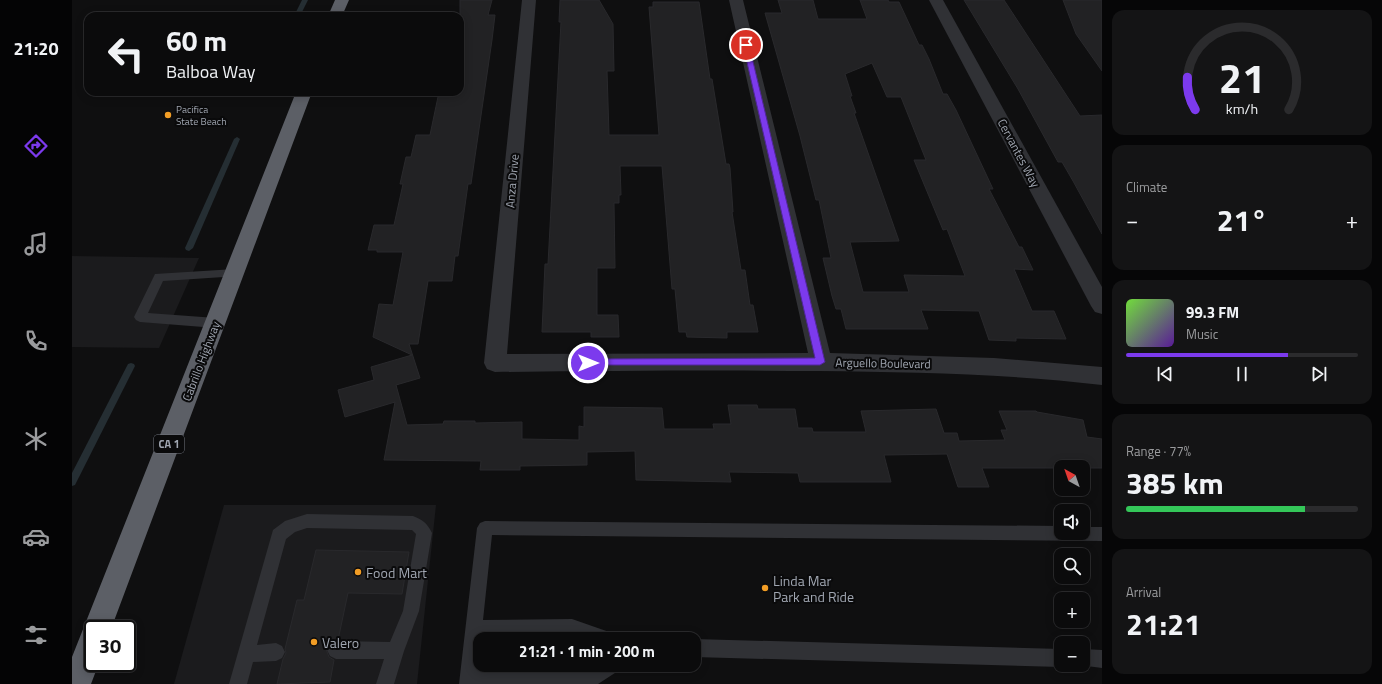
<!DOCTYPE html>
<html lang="en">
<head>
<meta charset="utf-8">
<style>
	:root { --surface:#0b0b0c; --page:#141415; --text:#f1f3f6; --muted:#9a9b9d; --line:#2b2b2d; --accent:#7c3aed }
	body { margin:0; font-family:"Titillium Web",sans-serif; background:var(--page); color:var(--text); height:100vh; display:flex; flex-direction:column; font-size:15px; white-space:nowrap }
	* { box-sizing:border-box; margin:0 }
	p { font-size:13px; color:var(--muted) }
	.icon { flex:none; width:22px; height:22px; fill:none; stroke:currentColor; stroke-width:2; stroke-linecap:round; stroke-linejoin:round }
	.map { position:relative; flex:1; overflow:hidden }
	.drawer { display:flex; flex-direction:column; gap:10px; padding:10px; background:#060607; width:280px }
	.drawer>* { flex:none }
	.guide { position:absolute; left:12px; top:12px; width:380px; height:84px; border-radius:12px; box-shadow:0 2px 10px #0003,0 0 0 1px var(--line); background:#0b0b0c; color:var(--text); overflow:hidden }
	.needle { width:26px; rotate:320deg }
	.tools { position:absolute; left:982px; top:460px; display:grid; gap:8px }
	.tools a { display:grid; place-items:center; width:36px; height:36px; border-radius:8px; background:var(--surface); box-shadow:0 2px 10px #0003,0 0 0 1px var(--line); font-size:20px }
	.speed { position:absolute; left:12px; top:620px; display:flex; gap:8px; font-size:20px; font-weight:700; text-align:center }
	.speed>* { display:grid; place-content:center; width:52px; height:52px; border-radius:50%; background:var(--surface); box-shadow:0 2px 10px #0003,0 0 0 1px var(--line); line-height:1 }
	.speed .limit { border:2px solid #111; border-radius:6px; background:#fff; color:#111 }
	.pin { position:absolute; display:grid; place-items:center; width:34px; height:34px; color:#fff; margin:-17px; border:2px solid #fff; border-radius:50%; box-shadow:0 1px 4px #0007 }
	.me { position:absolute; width:44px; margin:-22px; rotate:90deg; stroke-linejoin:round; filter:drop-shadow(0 0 3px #0008) }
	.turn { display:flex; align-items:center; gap:14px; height:84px; padding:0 16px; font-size:18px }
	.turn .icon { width:52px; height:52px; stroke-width:2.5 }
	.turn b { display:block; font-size:28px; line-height:34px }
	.big { font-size:30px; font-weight:700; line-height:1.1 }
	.drawer .widget { flex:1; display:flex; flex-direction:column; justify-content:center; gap:6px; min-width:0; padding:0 14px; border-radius:12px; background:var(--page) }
	.drawer .dial { align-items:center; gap:0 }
	.dial svg { height:104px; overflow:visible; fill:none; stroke:var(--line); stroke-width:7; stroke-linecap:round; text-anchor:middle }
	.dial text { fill:var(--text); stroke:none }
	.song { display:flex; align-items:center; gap:12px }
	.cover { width:48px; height:48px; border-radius:6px; background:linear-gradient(135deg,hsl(100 70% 55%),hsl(270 70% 35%)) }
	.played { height:4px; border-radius:2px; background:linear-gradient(90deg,var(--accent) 70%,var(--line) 70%) }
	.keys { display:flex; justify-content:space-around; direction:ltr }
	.heat { display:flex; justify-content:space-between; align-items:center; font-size:22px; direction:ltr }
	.charge { height:6px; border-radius:3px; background:linear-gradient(90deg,#34c759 77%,var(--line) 0) }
	.trip { position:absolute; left:401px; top:632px; width:228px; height:40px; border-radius:12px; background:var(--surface); box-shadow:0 2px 10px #0003,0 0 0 1px var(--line); font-weight:700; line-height:40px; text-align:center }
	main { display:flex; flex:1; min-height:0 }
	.dock { display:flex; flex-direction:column; width:72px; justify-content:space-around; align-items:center; background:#040405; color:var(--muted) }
	.dock .icon { width:28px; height:28px }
	.dock .on { color:var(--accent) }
	.dock b { font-size:18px; color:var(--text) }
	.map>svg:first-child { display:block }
	.built { fill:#1b1b1d }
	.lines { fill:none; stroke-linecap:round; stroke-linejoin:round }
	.stream { fill:#252e33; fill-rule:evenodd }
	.building { fill:#222224; stroke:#29292c; fill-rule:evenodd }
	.lane { fill:#303135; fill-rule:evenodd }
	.street { fill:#303135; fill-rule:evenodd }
	.highway { fill:#5c5f66; fill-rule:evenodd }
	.route { fill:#7c3aed; stroke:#51269a }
	.poi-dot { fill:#f29d25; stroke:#0a0a0b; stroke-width:1.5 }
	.labels { text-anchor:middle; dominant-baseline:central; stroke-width:4; stroke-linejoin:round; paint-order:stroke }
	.far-poi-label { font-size:10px; fill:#a0a6b1; stroke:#0a0a0b; text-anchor:start }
	.shield { fill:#0a0a0b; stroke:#73777f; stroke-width:1 }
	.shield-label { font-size:11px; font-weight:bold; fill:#a0a6b1 }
	.street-label { font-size:12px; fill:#a0a6b1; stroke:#0a0a0b }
	.near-poi-label { font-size:14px; fill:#a0a6b1; stroke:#0a0a0b; text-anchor:start }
</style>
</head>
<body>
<main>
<nav class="dock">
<b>21:20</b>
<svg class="icon on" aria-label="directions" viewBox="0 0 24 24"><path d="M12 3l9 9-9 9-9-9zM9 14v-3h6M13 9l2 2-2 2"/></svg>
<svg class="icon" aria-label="music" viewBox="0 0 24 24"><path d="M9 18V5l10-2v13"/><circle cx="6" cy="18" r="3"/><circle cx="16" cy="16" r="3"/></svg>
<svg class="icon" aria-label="phone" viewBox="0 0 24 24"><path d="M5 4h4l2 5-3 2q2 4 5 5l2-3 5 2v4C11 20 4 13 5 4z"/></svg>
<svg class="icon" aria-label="climate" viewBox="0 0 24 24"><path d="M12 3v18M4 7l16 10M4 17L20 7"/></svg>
<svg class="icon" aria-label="car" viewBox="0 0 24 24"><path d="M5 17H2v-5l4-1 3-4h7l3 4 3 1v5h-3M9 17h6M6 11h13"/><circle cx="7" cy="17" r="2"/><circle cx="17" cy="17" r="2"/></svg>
<svg class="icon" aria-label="filters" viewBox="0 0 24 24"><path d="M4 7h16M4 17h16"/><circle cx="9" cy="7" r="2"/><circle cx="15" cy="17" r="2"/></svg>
</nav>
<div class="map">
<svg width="1030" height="684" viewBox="0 0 1030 684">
	<rect width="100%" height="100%" fill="#0f0f10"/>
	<!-- built -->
	<g class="built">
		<path d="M 0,256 L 127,258 L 87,348 L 0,347 Z"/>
		<path d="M 152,505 L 364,505 L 345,684 L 102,684 Z"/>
	</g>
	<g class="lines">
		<!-- stream -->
		<g class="stream">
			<path d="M 230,0 L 236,0 L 228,16 L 222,16 Z"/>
			<path d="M 184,92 L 190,92 L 188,96 L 186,97 L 183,95 Z"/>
			<path d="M 165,137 L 168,139 L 121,248 L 117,251 L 114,250 L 113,248 L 162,139 Z"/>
			<path d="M 59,363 L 62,364 L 63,366 L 3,485 L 0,486 L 0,473 L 56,364 Z"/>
		</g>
	</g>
	<!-- building -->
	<g class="building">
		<path d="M 388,0 L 420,0 L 416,15 L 423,15 L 420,40 L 399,184 L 396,184 L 386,256 L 383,256 L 380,281 L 356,281 L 346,344 L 337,344 L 348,378 L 324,385 L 335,425 L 371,424 L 372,421 L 403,421 L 403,423 L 450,422 L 450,439 L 507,440 L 507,426 L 512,427 L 512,407 L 590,408 L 592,429 L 642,429 L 641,424 L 659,424 L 656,405 L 685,405 L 686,409 L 723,409 L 726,428 L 740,428 L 741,432 L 794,432 L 789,411 L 864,409 L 872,433 L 885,433 L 887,441 L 933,440 L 929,430 L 935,430 L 927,411 L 964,411 L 965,412 L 1011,420 L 1015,437 L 1030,439 L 1030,468 L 910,468 L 917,487 L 886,487 L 875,454 L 812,455 L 819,482 L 728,482 L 726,473 L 657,472 L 659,482 L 564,480 L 563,451 L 515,452 L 515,465 L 448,466 L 448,470 L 408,470 L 409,461 L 312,460 L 323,402 L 273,417 L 266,390 L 302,380 L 299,367 L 340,355 L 301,337 L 307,304 L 321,305 L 331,252 L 305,252 L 305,250 L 296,250 L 302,225 L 322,225 L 331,184 L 328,184 L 334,157 L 339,157 L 344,135 L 358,135 L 367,92 L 388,92 Z"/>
		<path d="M 488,0 L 527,0 L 541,24 L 542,71 L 535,71 L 537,135 L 587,135 L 577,7 L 581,7 L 581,2 L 627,2 L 638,79 L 640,79 L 654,164 L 657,164 L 658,168 L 661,212 L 660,212 L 669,270 L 673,270 L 678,305 L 681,305 L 686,332 L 655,332 L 655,338 L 615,337 L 614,332 L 607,332 L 603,289 L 600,289 L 590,166 L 548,166 L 549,195 L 547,195 L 547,203 L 542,203 L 543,268 L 525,268 L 525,315 L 546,315 L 547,337 L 519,337 L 519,332 L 470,332 L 473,264 L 476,264 L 489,22 L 487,22 Z"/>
		<path d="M 706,0 L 741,0 L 746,19 L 795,19 L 788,0 L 816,0 L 817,2 L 827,2 L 847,45 L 850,45 L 857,59 L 871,94 L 875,94 L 884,110 L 921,189 L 917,189 L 947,247 L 950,247 L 961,270 L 942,269 L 960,311 L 982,311 L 994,339 L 944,338 L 944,341 L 917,340 L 907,311 L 849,310 L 856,329 L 774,329 L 769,309 L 764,309 L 760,296 L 751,258 L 759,258 L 747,200 L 744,200 L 728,136 L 693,13 L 710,13 ZM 800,63 L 815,97 L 829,97 L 854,160 L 842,160 L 871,230 L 875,229 L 893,276 L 832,275 L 837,292 L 791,292 L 778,242 L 827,241 L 782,113 L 784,113 L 778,96 L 780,96 L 773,74 Z"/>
		<path d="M 892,0 L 932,0 L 1008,116 L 1030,115 L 1030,234 L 1001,181 L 990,162 L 986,162 L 946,89 Z"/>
		<path d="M 991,0 L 1030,0 L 1030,71 L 1004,34 Z"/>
		<path d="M 244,550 L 337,552 L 330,594 L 276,593 L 266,640 L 257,643 L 254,649 L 257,657 L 262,660 L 258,682 L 205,684 L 211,659 L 214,653 L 213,649 L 225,600 L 232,600 Z"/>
	</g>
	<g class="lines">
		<!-- lane -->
		<g class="lane">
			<path d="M 163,269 L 167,270 L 169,273 L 167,276 L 91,281 L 76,313 L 144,318 L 149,320 L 150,323 L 149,326 L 144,328 L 68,322 L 64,320 L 62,317 L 83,274 Z"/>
			<path d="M 235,514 L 341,516 C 351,520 355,523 360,533 L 347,611 L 332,651 L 322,684 L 304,684 L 312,659 L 264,659 L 258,656 L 255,650 L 258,644 L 264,641 L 318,642 L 331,611 L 344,534 L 340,530 L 235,528 L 223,532 L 214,539 L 185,645 L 204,643 L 210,646 L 213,652 L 210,658 L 204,661 L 181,662 L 175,684 L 157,684 L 201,530 L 213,521 Z"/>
			<path d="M 413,521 L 989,526 L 989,533 L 1011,533 L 1011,527 L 1030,527 L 1030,541 L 420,535 L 411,620 L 500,619 L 540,633 L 542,639 L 510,639 L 500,635 L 410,637 L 408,639 L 406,670 L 518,669 L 524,665 L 549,665 L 546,671 L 526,684 L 387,684 L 405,528 L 408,523 Z"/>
			<path d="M 622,639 L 989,649 L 989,665 L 993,665 L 989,667 L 622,657 Z"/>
			<path d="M 1011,649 L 1030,650 L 1030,668 L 1007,665 L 1011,665 Z"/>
		</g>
		<!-- street -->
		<g class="street">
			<path d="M 450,0 L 464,0 L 435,354 L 736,353 L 657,0 L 671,0 L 758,353 L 922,358 L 1030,367 L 1030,385 C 936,374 841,372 747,371 C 639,370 531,371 423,372 L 415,369 L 412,363 Z"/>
			<path d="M 857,0 L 871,0 L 1030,287 L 1030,314 L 1023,312 L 1019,306 Z"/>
		</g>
		<!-- highway -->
		<g class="highway">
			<path d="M 263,0 L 277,0 L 270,16 L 256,16 Z"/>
			<path d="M 224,92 L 240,92 L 39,629 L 21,629 L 21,663 L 27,663 L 19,684 L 0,684 L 0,657 Z"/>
		</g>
	</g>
	<!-- route -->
	<path class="route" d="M 672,44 L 677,45 L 753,362 L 748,365 L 513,365 L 512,363 L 516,359 L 743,358 L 671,45 Z"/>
	<!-- markers -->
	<g class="poi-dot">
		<circle cx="96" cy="115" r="4"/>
		<circle cx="286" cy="572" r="4"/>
		<circle cx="693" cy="588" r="4"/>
		<circle cx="242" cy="642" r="4"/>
	</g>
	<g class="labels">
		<!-- far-poi labels -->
		<g class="far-poi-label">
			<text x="104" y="109">Pacifica<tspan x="104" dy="12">State Beach</tspan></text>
		</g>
		<!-- shield labels -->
		<rect class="shield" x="82" y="435" width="30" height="18" rx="3"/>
		<g class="shield-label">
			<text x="97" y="444">CA 1</text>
		</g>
		<!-- street labels -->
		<g class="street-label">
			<text transform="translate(947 153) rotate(62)">Cervantes Way</text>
			<text transform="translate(440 181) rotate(-85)">Anza Drive</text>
			<text transform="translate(129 361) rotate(-69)">Cabrillo Highway</text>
			<text transform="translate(811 363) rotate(1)">Arguello Boulevard</text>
		</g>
		<!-- near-poi labels -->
		<g class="near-poi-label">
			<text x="294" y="572">Food Mart</text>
			<text x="701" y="580">Linda Mar<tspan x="701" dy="16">Park and Ride</tspan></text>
			<text x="250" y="642">Valero</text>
		</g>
	</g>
</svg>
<div class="tools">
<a><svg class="needle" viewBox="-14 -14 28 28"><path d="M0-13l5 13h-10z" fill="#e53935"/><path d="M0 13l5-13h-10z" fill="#9a9b9d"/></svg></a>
<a><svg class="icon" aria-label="sound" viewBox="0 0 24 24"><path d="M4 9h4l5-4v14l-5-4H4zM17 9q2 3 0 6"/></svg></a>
<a><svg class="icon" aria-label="search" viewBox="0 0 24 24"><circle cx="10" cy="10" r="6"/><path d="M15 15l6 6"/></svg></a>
<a>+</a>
<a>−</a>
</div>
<div class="speed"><div class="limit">30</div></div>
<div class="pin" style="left:674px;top:45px;background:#d93025"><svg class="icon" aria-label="arrive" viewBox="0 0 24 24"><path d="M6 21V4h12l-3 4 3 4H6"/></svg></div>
<svg class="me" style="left:516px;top:363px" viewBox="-20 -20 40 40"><circle r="17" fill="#7c3aed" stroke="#fff" stroke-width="3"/><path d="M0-11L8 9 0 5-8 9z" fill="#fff"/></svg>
<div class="trip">21:21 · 1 min · 200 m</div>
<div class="guide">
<div class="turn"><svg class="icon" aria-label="left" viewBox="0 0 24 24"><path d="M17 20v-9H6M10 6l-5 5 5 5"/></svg><div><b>60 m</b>Balboa Way</div></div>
</div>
</div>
<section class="drawer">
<div class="widget dial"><svg viewBox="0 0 100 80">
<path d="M14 69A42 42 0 1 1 86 69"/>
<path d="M14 69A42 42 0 0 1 8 44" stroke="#7c3aed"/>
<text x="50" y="56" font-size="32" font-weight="700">21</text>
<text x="50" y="72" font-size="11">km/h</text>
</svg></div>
<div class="widget"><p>Climate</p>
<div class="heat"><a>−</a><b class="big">21°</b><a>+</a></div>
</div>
<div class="widget">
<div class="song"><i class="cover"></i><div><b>99.3 FM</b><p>Music</p></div></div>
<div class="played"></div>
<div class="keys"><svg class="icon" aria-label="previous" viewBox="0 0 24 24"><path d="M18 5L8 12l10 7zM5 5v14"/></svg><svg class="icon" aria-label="pause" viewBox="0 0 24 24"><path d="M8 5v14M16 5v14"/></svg><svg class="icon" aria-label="next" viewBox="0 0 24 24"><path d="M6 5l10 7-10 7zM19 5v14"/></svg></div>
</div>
<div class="widget"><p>Range · 77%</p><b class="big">385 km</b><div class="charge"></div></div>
<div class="widget"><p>Arrival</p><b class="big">21:21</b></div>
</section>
</main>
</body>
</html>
